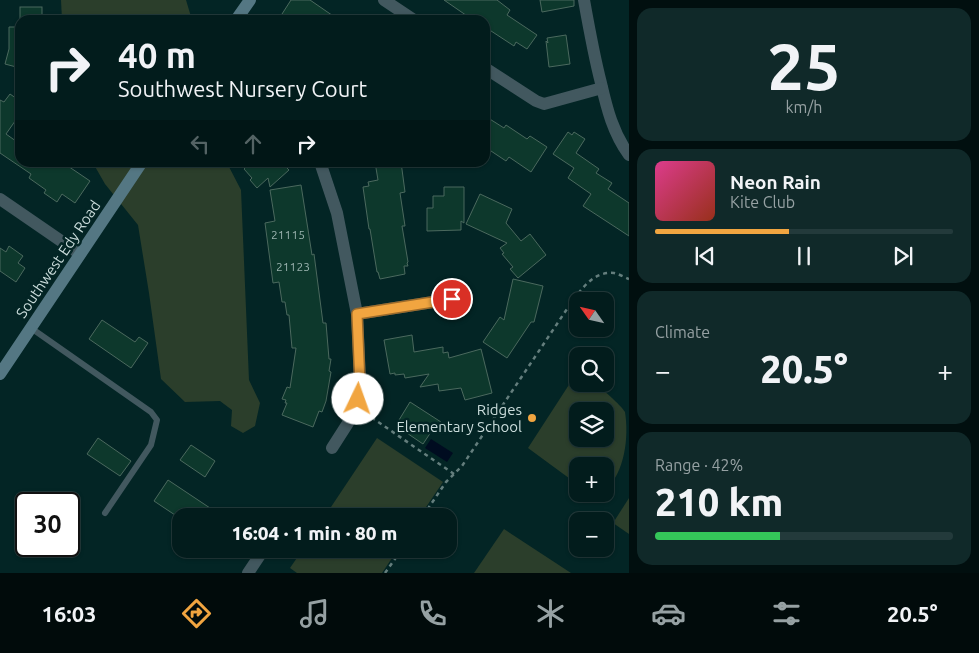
<!DOCTYPE html>
<html lang="en">
<head>
<meta charset="utf-8">
<style>
	:root { --surface:#021c1c; --page:#102929; --text:#f1f3f6; --muted:#96a1a3; --line:#233a3b; --accent:#f1a540 }
	body { margin:0; font-family:Ubuntu,sans-serif; background:var(--page); color:var(--text); height:100vh; display:flex; flex-direction:column; font-size:19px; white-space:nowrap }
	* { box-sizing:border-box; margin:0 }
	p { font-size:16px; color:var(--muted) }
	.icon { flex:none; width:28px; height:28px; fill:none; stroke:currentColor; stroke-width:2; stroke-linecap:round; stroke-linejoin:round }
	.map { position:relative; flex:1; overflow:hidden }
	.details { display:flex; flex-direction:column; gap:8px; padding:8px; background:#010f0f; width:350px }
	.details>* { flex:none }
	.top-card { position:absolute; left:15px; top:15px; width:475px; height:152px; border-radius:15px; box-shadow:0 1px 4px #0004,0 0 0 1px var(--line); background:#021c1c; color:var(--text); overflow:hidden }
	.needle { width:32px; rotate:304deg }
	.tools { position:absolute; left:569px; top:292px; display:grid; gap:10px }
	.tools a { display:grid; place-items:center; width:45px; height:45px; border-radius:10px; background:var(--surface); box-shadow:0 1px 4px #0004,0 0 0 1px var(--line); font-size:25px }
	.speed { position:absolute; left:15px; top:492px; display:flex; gap:10px; font-size:25px; font-weight:700; text-align:center }
	.speed>* { display:grid; place-content:center; width:65px; height:65px; border-radius:50%; background:var(--surface); box-shadow:0 1px 4px #0004,0 0 0 1px var(--line); line-height:1 }
	.speed .limit { border:2px solid #111; border-radius:8px; background:#fff; color:#111 }
	.pin { position:absolute; display:grid; place-items:center; width:42px; height:42px; color:#fff; margin:-21px; border:2px solid #fff; border-radius:50%; box-shadow:0 1px 5px #0007 }
	.me { position:absolute; width:55px; margin:-28px; rotate:3deg; stroke-linejoin:round; filter:drop-shadow(0 0 4px #0008) }
	.turn { display:flex; align-items:center; gap:18px; height:105px; padding:0 20px; font-size:22px }
	.turn .icon { width:65px; height:65px; stroke-width:2.5 }
	.turn b { display:block; font-size:35px; line-height:42px }
	.lanes { display:flex; align-items:center; height:48px; padding:0 20px; background:#0003; justify-content:center; gap:25px; direction:ltr }
	.lanes .off { opacity:.35 }
	.big { font-size:38px; font-weight:800; line-height:1.1 }
	.details .tile { flex:1; display:flex; flex-direction:column; justify-content:center; gap:8px; min-width:0; padding:0 18px; border-radius:15px; background:var(--page) }
	.details .dial { align-items:center; gap:0 }
	.dial b { font-size:65px; line-height:1 }
	.song { display:flex; align-items:center; gap:15px }
	.cover { width:60px; height:60px; border-radius:8px; background:linear-gradient(135deg,hsl(330 70% 55%),hsl(10 70% 35%)) }
	.played { height:5px; border-radius:2px; background:linear-gradient(90deg,var(--accent) 45%,var(--line) 45%) }
	.keys { display:flex; justify-content:space-around; direction:ltr }
	.heat { display:flex; justify-content:space-between; align-items:center; font-size:28px; direction:ltr }
	.charge { height:8px; border-radius:4px; background:linear-gradient(90deg,#34c759 42%,var(--line) 0) }
	.trip { position:absolute; left:172px; top:508px; width:285px; height:50px; border-radius:15px; background:var(--surface); box-shadow:0 1px 4px #0004,0 0 0 1px var(--line); font-weight:800; line-height:50px; text-align:center }
	.menu { display:flex; height:80px; justify-content:space-around; align-items:center; background:#010b0b; color:var(--muted) }
	.menu .icon { width:35px; height:35px }
	.menu .on { color:var(--accent) }
	.menu b { font-size:22px; color:var(--text) }
	main { display:flex; flex:1; min-height:0 }
	.map>svg:first-child { display:block }
	.green { fill:#2b3e2b; fill-rule:evenodd }
	.water { fill:#000c20 }
	.building { fill:#0d382c; stroke:#4b695e }
	.lines { fill:none; stroke-linecap:round; stroke-linejoin:round }
	.path { stroke:#647e7d; stroke-width:2.5; stroke-dasharray:4 4; stroke-linecap:butt }
	.service { stroke:#42585f; stroke-width:6 }
	.minor { stroke:#42585f; stroke-width:12 }
	.secondary { stroke:#547783; stroke-width:12 }
	.route-casing { stroke:#9d6b2a; stroke-width:12 }
	.route { stroke:#f1a540; stroke-width:9 }
	.poi-dot { fill:#f1a540; stroke:#032525; stroke-width:2 }
	.labels { text-anchor:middle; dominant-baseline:central; stroke-width:5; stroke-linejoin:round; paint-order:stroke }
	.number-label { font-size:12px; fill:#9bb3af }
	.street-label { font-size:15px; fill:#cadcdb; stroke:#032525 }
	.poi-label { font-size:15px; fill:#cadcdb; stroke:#032525; text-anchor:end }
</style>
</head>
<body>
<main>
<div class="map">
<svg width="629" height="573" viewBox="0 0 629 573">
	<rect width="100%" height="100%" fill="#032525"/>
	<!-- green -->
	<g class="green">
		<path d="M 61,0 L 186,0 L 192,20 L 62,20 Z"/>
		<path d="M 93,163 L 227,163 L 241,190 L 249,380 L 260,403 L 255,426 L 243,433 L 231,426 L 232,410 L 220,401 L 185,402 L 161,379 L 149,293 L 138,225 L 105,184 Z"/>
		<path d="M 574,377 L 577,378 L 578,384 C 593,384 601,387 612,398 C 616,402 622,407 625,412 C 629,437 625,473 605,490 L 605,466 L 578,466 L 577,484 L 528,448 ZM 578,411 L 605,411 L 605,439 L 578,439 Z"/>
		<path d="M 377,438 L 443,482 L 420,516 L 325,516 Z"/>
		<path d="M 629,498 L 629,534 L 613,523 Z"/>
		<path d="M 504,529 L 571,573 L 474,573 Z"/>
		<path d="M 303,549 L 398,549 L 382,573 L 297,573 L 290,568 Z"/>
	</g>
	<!-- water -->
	<path class="water" d="M 431,439 L 453,453 L 447,462 L 425,448 Z"/>
	<!-- building -->
	<g class="building">
		<path d="M 291,0 L 310,0 L 339,20 L 291,20 L 282,14 Z"/>
		<path d="M 444,0 L 497,0 L 510,10 L 507,15 L 537,35 L 527,49 L 516,42 L 514,46 L 485,27 L 485,20 L 473,20 Z"/>
		<path d="M 540,0 L 574,0 L 574,6 L 542,12 Z"/>
		<rect x="20" y="7" width="22" height="13"/>
		<path d="M 9,27 L 20,27 L 20,68 L 5,64 L 9,49 Z"/>
		<path d="M 566,35 L 570,64 L 549,67 L 546,41 L 548,43 L 547,38 Z"/>
		<path d="M 10,94 L 20,101 L 20,114 L 6,134 L 20,144 L 20,162 L 62,162 L 90,181 L 75,203 L 62,194 L 57,202 L 44,193 L 46,190 L 29,178 L 31,174 L 0,153 L 0,100 L 4,102 Z"/>
		<path d="M 485,116 L 504,128 L 506,125 L 527,139 L 530,136 L 547,147 L 531,172 L 509,157 L 506,161 L 485,147 Z"/>
		<path d="M 568,132 L 572,135 L 574,132 L 585,139 L 576,153 L 599,169 L 596,173 L 612,183 L 608,189 L 629,203 L 629,236 L 583,206 L 591,194 L 568,178 L 574,168 L 553,154 Z"/>
		<path d="M 251,162 L 286,162 L 284,165 L 289,170 L 270,187 L 268,178 L 257,188 L 250,180 L 252,178 L 244,169 Z"/>
		<path d="M 375,162 L 401,162 L 405,192 L 400,193 L 405,226 L 402,226 L 408,262 L 407,263 L 408,266 L 404,266 L 405,274 L 380,279 L 378,272 L 377,272 L 370,229 L 369,229 L 363,187 L 369,186 L 368,182 L 378,180 Z"/>
		<path d="M 301,185 L 312,255 L 314,254 L 323,323 L 326,323 L 329,359 L 331,359 L 329,371 L 331,372 L 326,401 L 322,412 L 319,411 L 313,427 L 282,415 L 287,403 L 285,403 L 286,400 L 282,399 L 287,387 L 290,388 L 296,348 L 292,348 L 289,315 L 287,315 L 285,302 L 282,302 L 279,282 L 273,283 L 265,223 L 275,221 L 270,190 Z"/>
		<path d="M 444,187 L 464,187 L 464,223 L 461,221 L 461,230 L 427,231 L 427,208 L 433,208 L 433,196 L 444,196 Z"/>
		<path d="M 480,194 L 512,209 L 506,223 L 521,241 L 530,234 L 546,255 L 518,278 L 510,269 L 513,267 L 502,254 L 504,253 L 500,248 L 507,243 L 466,224 Z"/>
		<path d="M 9,246 L 23,256 L 18,263 L 25,268 L 16,282 L 0,271 L 0,248 L 6,252 Z"/>
		<path d="M 513,279 L 543,286 L 534,322 L 531,322 L 507,358 L 483,342 L 500,317 L 504,320 Z"/>
		<path d="M 102,320 L 135,342 L 139,337 L 148,343 L 131,368 L 89,339 Z"/>
		<path d="M 412,335 L 414,352 L 443,347 L 443,353 L 448,352 L 449,358 L 481,349 L 492,393 L 465,400 L 461,388 L 439,391 L 438,384 L 420,387 L 429,374 L 405,378 L 404,374 L 395,375 L 395,373 L 390,374 L 384,340 Z"/>
		<path d="M 410,402 L 441,422 L 433,434 L 431,432 L 423,444 L 398,427 L 402,421 L 399,420 Z"/>
		<path d="M 98,438 L 131,461 L 120,476 L 87,454 Z"/>
		<path d="M 191,445 L 215,461 L 205,477 L 180,460 Z"/>
		<path d="M 168,480 L 222,516 L 181,516 L 181,519 L 154,501 Z"/>
	</g>
	<g class="lines">
		<!-- path -->
		<g class="path">
			<path d="M 365,413 L 454,474"/>
			<path d="M 423,516 L 446,482 L 462,466 L 571,303 C 582,289 593,271 614,273 C 619,274 624,277 629,279"/>
			<path d="M 385,573 L 402,549"/>
		</g>
		<!-- service -->
		<path class="service" d="M 31,328 L 151,412 L 157,420 L 151,445 L 105,513"/>
		<!-- minor -->
		<g class="minor">
			<path d="M 384,0 L 414,20"/>
			<path d="M 584,0 C 589,28 594,56 601,83 C 607,109 613,133 629,155"/>
			<path d="M 485,68 L 536,101 L 544,104 L 602,88"/>
			<path d="M 320,162 L 337,213 L 357,314 L 359,357 L 360,384 L 358,399 L 348,423 L 332,448"/>
			<path d="M 0,199 L 80,254"/>
			<path d="M 357,314 L 452,299"/>
			<path d="M 248,573 L 264,549"/>
		</g>
		<!-- secondary -->
		<g class="secondary">
			<path d="M 236,20 L 250,0"/>
			<path d="M 0,374 L 142,162"/>
		</g>
	</g>
	<g class="lines">
		<!-- route casing -->
		<g class="route-casing">
			<path id="route" d="M 358,399 L 360,384 L 357,314 L 452,299"/>
		</g>
		<!-- route -->
		<use href="#route" class="route"/>
	</g>
	<!-- markers -->
	<circle class="poi-dot" cx="532" cy="418" r="5"/>
	<g class="labels">
		<!-- number labels -->
		<g class="number-label">
			<text x="288" y="234">21115</text>
			<text x="293" y="266">21123</text>
		</g>
		<!-- street labels -->
		<g class="street-label">
			<text transform="translate(58 259) rotate(-56)">Southwest Edy Road</text>
		</g>
		<!-- poi labels -->
		<g class="poi-label">
			<text x="522" y="409">Ridges<tspan x="522" dy="17">Elementary School</tspan></text>
		</g>
	</g>
</svg>
<div class="tools">
<a><svg class="needle" viewBox="-14 -14 28 28"><path d="M0-13l5 13h-10z" fill="#e53935"/><path d="M0 13l5-13h-10z" fill="#96a1a3"/></svg></a>
<a><svg class="icon" aria-label="search" viewBox="0 0 24 24"><circle cx="10" cy="10" r="6"/><path d="M15 15l6 6"/></svg></a>
<a><svg class="icon" aria-label="layers" viewBox="0 0 24 24"><path d="M12 4l9 5-9 5-9-5zM3 14l9 5 9-5"/></svg></a>
<a>+</a>
<a>−</a>
</div>
<div class="speed"><div class="limit">30</div></div>
<div class="pin" style="left:452px;top:299px;background:#d93025"><svg class="icon" aria-label="arrive" viewBox="0 0 24 24"><path d="M6 21V4h12l-3 4 3 4H6"/></svg></div>
<svg class="me" style="left:358px;top:399px" viewBox="-20 -20 40 40"><circle r="19" fill="#fff"/><path d="M0-13L10 11 0 6-10 11z" fill="#f1a540"/></svg>
<div class="trip">16:04 · 1 min · 80 m</div>
<div class="top-card">
<div class="turn"><svg class="icon" aria-label="right" viewBox="0 0 24 24"><path d="M7 20v-9h11M14 6l5 5-5 5"/></svg><div><b>40 m</b>Southwest Nursery Court</div></div>
<div class="lanes"><svg class="icon off" aria-label="left" viewBox="0 0 24 24"><path d="M17 20v-9H6M10 6l-5 5 5 5"/></svg><svg class="icon off" aria-label="ahead" viewBox="0 0 24 24"><path d="M12 20V5M6 11l6-6 6 6"/></svg><svg class="icon" aria-label="right" viewBox="0 0 24 24"><path d="M7 20v-9h11M14 6l5 5-5 5"/></svg></div>
</div>
</div>
<section class="details">
<div class="tile dial"><b>25</b><p>km/h</p></div>
<div class="tile">
<div class="song"><i class="cover"></i><div><b>Neon Rain</b><p>Kite Club</p></div></div>
<div class="played"></div>
<div class="keys"><svg class="icon" aria-label="previous" viewBox="0 0 24 24"><path d="M18 5L8 12l10 7zM5 5v14"/></svg><svg class="icon" aria-label="pause" viewBox="0 0 24 24"><path d="M8 5v14M16 5v14"/></svg><svg class="icon" aria-label="next" viewBox="0 0 24 24"><path d="M6 5l10 7-10 7zM19 5v14"/></svg></div>
</div>
<div class="tile"><p>Climate</p>
<div class="heat"><a>−</a><b class="big">20.5°</b><a>+</a></div>
</div>
<div class="tile"><p>Range · 42%</p><b class="big">210 km</b><div class="charge"></div></div>
</section>
</main>
<nav class="menu">
<b>16:03</b>
<svg class="icon on" aria-label="directions" viewBox="0 0 24 24"><path d="M12 3l9 9-9 9-9-9zM9 14v-3h6M13 9l2 2-2 2"/></svg>
<svg class="icon" aria-label="music" viewBox="0 0 24 24"><path d="M9 18V5l10-2v13"/><circle cx="6" cy="18" r="3"/><circle cx="16" cy="16" r="3"/></svg>
<svg class="icon" aria-label="phone" viewBox="0 0 24 24"><path d="M5 4h4l2 5-3 2q2 4 5 5l2-3 5 2v4C11 20 4 13 5 4z"/></svg>
<svg class="icon" aria-label="climate" viewBox="0 0 24 24"><path d="M12 3v18M4 7l16 10M4 17L20 7"/></svg>
<svg class="icon" aria-label="car" viewBox="0 0 24 24"><path d="M5 17H2v-5l4-1 3-4h7l3 4 3 1v5h-3M9 17h6M6 11h13"/><circle cx="7" cy="17" r="2"/><circle cx="17" cy="17" r="2"/></svg>
<svg class="icon" aria-label="filters" viewBox="0 0 24 24"><path d="M4 7h16M4 17h16"/><circle cx="9" cy="7" r="2"/><circle cx="15" cy="17" r="2"/></svg>
<b>20.5°</b>
</nav>
</body>
</html>
